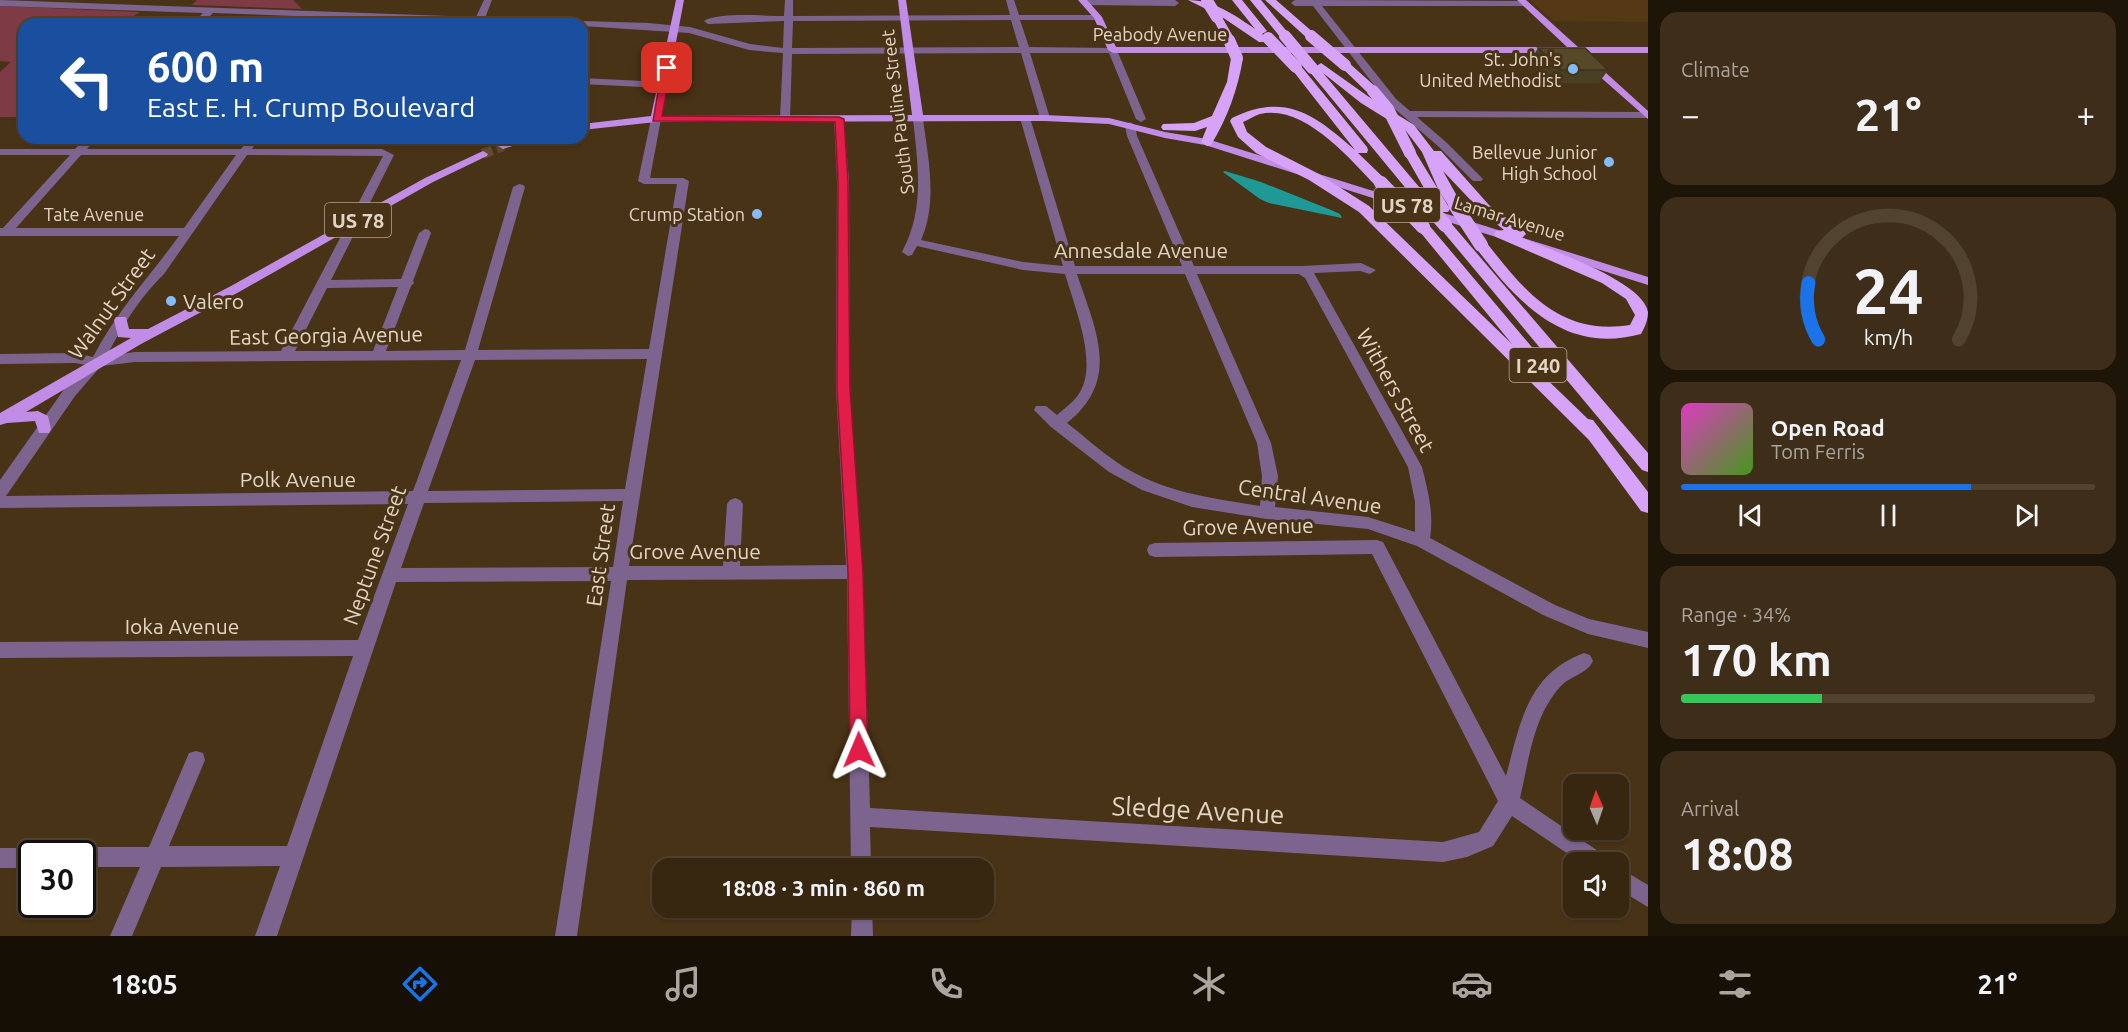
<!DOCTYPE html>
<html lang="en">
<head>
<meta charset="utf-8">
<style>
	:root { --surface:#372610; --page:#3e2e19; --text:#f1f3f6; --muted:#aaa59f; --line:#514330; --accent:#1a73e8 }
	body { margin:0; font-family:Ubuntu,sans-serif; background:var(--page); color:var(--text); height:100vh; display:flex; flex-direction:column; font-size:22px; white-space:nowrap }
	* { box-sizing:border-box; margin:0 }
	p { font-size:20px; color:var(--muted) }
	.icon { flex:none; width:33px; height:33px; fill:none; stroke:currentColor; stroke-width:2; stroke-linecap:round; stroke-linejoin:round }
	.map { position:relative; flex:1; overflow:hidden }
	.drawer { display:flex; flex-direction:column; gap:12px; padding:12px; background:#1e1509; width:480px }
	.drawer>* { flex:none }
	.top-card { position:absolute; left:18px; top:18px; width:570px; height:126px; border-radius:18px; box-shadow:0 2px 4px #0004,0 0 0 2px var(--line); background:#1a4fa0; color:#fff; overflow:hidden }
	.needle { width:39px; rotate:358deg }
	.tools { position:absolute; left:1563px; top:774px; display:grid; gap:12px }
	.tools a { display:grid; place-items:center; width:66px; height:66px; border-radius:12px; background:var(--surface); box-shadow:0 2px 4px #0004,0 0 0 2px var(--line); font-size:30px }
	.speed { position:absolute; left:18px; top:840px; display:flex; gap:12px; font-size:30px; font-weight:700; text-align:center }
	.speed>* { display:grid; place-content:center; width:78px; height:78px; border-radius:50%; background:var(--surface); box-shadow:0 2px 4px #0004,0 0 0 2px var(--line); line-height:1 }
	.speed .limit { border:3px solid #111; border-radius:9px; background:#fff; color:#111 }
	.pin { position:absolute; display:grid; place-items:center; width:51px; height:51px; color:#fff; margin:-26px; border-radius:12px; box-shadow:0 3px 9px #0006 }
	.me { position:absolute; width:66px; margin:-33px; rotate:359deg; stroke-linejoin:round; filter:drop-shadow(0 0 4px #0008) }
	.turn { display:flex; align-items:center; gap:21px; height:126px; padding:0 30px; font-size:27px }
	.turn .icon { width:78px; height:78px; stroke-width:2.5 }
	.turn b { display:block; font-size:42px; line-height:51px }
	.big { font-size:45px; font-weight:700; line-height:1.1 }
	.drawer .tile { flex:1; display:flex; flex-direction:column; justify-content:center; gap:9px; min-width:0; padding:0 21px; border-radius:18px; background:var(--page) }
	.drawer .dial { align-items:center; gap:0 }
	.dial svg { height:156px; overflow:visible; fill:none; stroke:var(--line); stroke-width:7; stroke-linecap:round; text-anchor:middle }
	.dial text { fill:var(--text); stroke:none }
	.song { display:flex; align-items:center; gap:18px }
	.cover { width:72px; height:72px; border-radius:9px; background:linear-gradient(135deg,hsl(310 70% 55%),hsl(100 70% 35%)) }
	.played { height:6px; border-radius:3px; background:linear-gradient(90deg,var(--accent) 70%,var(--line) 70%) }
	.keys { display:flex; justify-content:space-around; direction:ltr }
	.heat { display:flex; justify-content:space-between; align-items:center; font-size:33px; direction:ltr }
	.charge { height:9px; border-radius:4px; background:linear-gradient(90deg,#34c759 34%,var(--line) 0) }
	.trip { position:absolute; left:652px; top:858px; width:342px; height:60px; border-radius:18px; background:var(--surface); box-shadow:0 2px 4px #0004,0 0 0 2px var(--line); font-weight:700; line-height:60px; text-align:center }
	.tab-bar { display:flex; height:96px; justify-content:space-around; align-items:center; background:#160f06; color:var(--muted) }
	.tab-bar .icon { width:42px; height:42px }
	.tab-bar .selected { color:var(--accent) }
	.tab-bar b { font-size:27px; color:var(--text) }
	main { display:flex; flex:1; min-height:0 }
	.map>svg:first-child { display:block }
	.built { fill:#553915 }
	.green { fill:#7e3b46 }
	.water { fill:#1f9995 }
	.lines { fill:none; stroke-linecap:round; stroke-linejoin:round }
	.major-tunnel { stroke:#604b30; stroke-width:10; stroke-dasharray:10 4.5; stroke-linecap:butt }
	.minor { fill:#7d648f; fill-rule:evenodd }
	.major { fill:#c18ce5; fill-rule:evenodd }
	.highway { fill:#d6a3f8; fill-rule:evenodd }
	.highway-bridge-far1 { stroke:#d6a3f8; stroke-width:12 }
	.highway-bridge { stroke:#d6a3f8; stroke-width:14 }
	.wall { fill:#493f22 }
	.building { fill:#554927; stroke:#3c331b; stroke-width:1.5 }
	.route { fill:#e11d48; stroke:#92132f; stroke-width:1.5 }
	.poi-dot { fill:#82bcfa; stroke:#493316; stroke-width:2 }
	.labels { text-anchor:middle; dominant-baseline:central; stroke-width:6; stroke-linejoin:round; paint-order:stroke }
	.far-street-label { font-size:18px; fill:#e3d5c5; stroke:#493316 }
	.far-poi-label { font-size:18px; fill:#e3d5c5; stroke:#493316; text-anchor:end }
	.shield { fill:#493316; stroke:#b5a490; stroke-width:1.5 }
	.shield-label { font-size:20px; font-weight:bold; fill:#e3d5c5 }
	.street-label { font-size:21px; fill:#e3d5c5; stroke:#493316 }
	.poi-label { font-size:21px; fill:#e3d5c5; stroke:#493316; text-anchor:start }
	.near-street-label { font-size:26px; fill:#e3d5c5; stroke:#493316 }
</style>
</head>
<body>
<main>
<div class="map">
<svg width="1648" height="936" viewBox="0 0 1648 936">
	<rect width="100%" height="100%" fill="#493316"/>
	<!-- built -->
	<path class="built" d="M 1530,0 L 1648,0 L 1648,22 L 1553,21 Z"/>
	<!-- green -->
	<g class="green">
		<path d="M 197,0 L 293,0 L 302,9 L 192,5 Z"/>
		<path d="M 0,6 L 140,12 L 120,24 L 24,24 L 24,117 L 0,117 L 0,72 L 11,62 L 0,61 Z"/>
	</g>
	<!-- water -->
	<path class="water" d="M 1225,171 L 1261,182 L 1331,210 L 1340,214 L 1342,218 L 1269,203 L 1260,199 L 1223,172 Z"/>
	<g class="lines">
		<!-- major-tunnel -->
		<path class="major-tunnel" d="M 483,154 L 503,146"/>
		<!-- minor -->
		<g class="minor">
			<path d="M 0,0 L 476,17 L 484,0 L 492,0 L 485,18 L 648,23 L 690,27 L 750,44 L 783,48 L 784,21 L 708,24 L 704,21 C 718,12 765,16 784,16 L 785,0 L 793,0 L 793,16 L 1010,15 L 1006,0 L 1014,0 L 1019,15 L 1101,15 L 1101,19 L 1098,20 L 1020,20 L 1029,47 L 1116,48 L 1146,119 L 1141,122 L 1136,119 L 1109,53 L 1030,53 L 1050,118 L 1045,121 L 1040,118 L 1021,53 L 792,54 L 790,119 L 785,122 L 780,119 L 783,53 L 749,50 L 689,33 L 582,26 L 582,24 L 516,24 L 213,13 L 202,24 L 192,24 L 203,13 L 0,6 ZM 1011,20 L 1019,47 L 792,48 L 793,21 Z"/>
			<path d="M 1086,0 L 1175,0 L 1179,3 L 1175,6 L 1083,5 L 1083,1 Z"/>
			<path d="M 1318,0 L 1527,1 L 1527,5 L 1524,6 L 1322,6 L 1396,99 L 1410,111 L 1647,112 L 1648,118 L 1417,117 L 1447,143 L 1483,179 L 1481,181 L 1473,181 L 1439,147 L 1388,103 L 1313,6 L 1295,6 L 1291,3 L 1295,0 Z"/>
			<path d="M 582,78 L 663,82 L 668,85 L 663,88 L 582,84 Z"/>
			<path d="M 1025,115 L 1030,118 L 1075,266 L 1182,266 L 1127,136 L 1125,125 L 1130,122 L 1135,125 L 1137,136 L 1194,266 L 1302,266 L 1361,263 L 1376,270 L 1370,274 L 1360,271 L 1314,273 L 1422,467 C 1428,491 1434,513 1430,538 L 1555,605 L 1589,619 L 1648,632 L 1648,648 L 1588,634 L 1543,615 L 1417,546 L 1368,529 L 1267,519 L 1192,507 L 1142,490 L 1109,472 L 1051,427 L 1034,410 L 1036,406 L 1046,406 L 1057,415 C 1065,408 1075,401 1080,392 C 1098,362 1074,305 1065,274 L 1023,270 L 917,246 L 912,255 L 908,256 L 902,252 C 925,209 918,166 913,119 L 918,116 L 923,119 C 928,158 938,202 921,240 L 1023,262 L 1063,266 L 1020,118 ZM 1077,274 L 1185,274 L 1257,443 L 1262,476 L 1260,506 C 1211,498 1160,492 1118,463 C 1100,451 1084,436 1067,423 C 1122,379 1095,329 1077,274 ZM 1197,274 L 1299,274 L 1305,278 L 1408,467 L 1415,502 L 1415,532 L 1368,517 L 1275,507 L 1278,476 L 1271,443 Z"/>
			<path d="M 656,116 L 661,119 L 650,178 L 683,178 L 689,181 L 629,566 L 723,566 L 727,504 L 730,500 L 735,498 L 740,500 L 743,504 L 740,566 L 846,565 L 836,389 L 837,181 L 834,119 L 839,116 L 844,119 L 849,181 L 850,389 L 863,572 L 870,808 L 1443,842 L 1479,832 L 1498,801 L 1372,554 L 1155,557 L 1149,555 L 1147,550 L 1149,545 L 1155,543 L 1377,540 L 1383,542 L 1506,776 C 1520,724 1527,674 1584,653 L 1590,655 L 1593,661 C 1587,674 1570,676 1561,686 C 1533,716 1529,760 1520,798 L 1604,855 L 1607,862 L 1580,862 L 1512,816 L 1493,846 L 1467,857 L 1443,862 L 870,827 L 871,868 L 851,868 L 847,579 L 627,580 L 577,936 L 555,936 L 611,581 L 396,582 L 277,936 L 255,936 L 280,866 L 161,867 L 132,936 L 110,936 L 140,867 L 82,867 L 82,854 L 73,854 L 75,850 L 82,847 L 149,847 L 189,753 L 196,751 L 203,753 L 205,760 L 169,846 L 287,846 L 353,656 L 0,658 L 0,642 L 358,640 L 408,504 L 0,508 L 0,480 L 65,388 L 87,365 L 75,363 L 0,364 L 0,354 L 75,353 L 93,357 C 116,312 150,276 179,236 L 0,236 L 0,228 L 3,228 L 70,155 L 0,155 L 0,149 L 75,149 L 85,138 L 96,138 L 87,149 L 241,149 L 249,138 L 259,138 L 252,149 L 382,149 L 394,155 L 331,280 L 401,279 L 419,233 L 425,229 L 429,230 L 431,233 L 413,281 L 414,283 L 411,286 L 386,351 L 465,350 L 513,187 L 519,184 L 523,185 L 525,187 L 478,350 L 649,349 L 677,184 L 644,184 L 638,181 L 651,119 ZM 81,155 L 236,155 L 184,228 L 16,228 ZM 247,155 L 383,156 L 281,351 L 135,352 L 107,356 C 121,327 141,296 164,274 ZM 398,287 L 373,351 L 295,351 L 327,288 ZM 647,359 L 625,489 L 428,491 L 475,360 ZM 461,360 L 413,491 L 6,496 L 75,396 L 101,366 L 135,362 ZM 623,501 L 613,567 L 401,568 L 424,503 Z"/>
			<path d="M 0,848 L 32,848 L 40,854 L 32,854 L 32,868 L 0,868 Z"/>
			<path d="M 1618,867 L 1648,885 L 1648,907 L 1618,889 Z"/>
			<path d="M 852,908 L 872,908 L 873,936 L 851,936 Z"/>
		</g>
		<!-- major -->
		<g class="major">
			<path d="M 676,0 L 684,0 L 662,116 L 912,115 L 898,0 L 906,0 L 923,115 L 1045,115 L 1109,118 L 1165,132 L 1207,139 L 1648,277 L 1648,285 L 1205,145 L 1165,138 L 1109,124 L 1045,121 L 656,122 L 582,130 L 582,124 L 651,116 Z"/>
			<path d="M 1078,0 L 1087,0 L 1102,17 L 1116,47 L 1567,47 L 1517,0 L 1526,0 L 1578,47 L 1648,47 L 1648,53 L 1584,53 L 1648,111 L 1648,119 L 1573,53 L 1113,53 L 1108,50 L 1094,18 Z"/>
			<path d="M 521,138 L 538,138 L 503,149 L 498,146 Z"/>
			<path d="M 483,151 L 488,154 L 487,156 L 433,182 L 239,292 L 141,344 L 26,412 L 38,411 L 48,416 L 51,429 L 49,433 L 39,433 L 35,421 L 7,423 L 0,425 L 0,413 L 131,338 L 118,337 L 114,320 L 116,317 L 126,317 L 129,329 L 148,329 L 231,286 L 425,178 Z"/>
		</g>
		<!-- highway -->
		<g class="highway">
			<path d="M 1188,0 C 1213,0 1235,15 1255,29 L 1232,0 L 1242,0 L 1267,31 L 1262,34 L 1269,40 L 1267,42 L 1259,42 L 1222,17 L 1235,40 L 1233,42 L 1225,42 L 1212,17 L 1216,14 Z"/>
			<path d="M 1250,0 L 1261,0 L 1289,34 L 1289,38 L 1281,38 Z"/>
			<path d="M 1265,0 L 1276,0 L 1315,34 L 1315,38 L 1307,38 Z"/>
			<path d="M 1237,55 L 1243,58 C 1238,89 1227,119 1211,145 L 1207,146 L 1201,142 L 1207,127 L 1195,131 L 1163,130 L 1161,127 L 1163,124 L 1194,123 L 1212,116 L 1227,82 L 1231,58 Z"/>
			<path d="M 1345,62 L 1349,63 L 1377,88 L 1377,94 L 1369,94 L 1341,67 L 1341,63 Z"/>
			<path d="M 1321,63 L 1369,97 L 1414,125 L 1434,151 L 1441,151 L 1489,205 L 1524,231 L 1526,234 L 1522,238 C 1550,250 1643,281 1648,312 C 1648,320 1645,327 1641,334 C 1565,355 1518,303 1476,248 L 1474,245 L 1476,242 L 1486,242 C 1525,292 1560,336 1630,325 L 1635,315 L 1626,299 L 1602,283 L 1496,237 L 1494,234 L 1496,231 L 1504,230 L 1480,210 L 1443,171 L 1462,205 L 1455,209 L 1450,208 L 1439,191 L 1422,152 L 1406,131 L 1361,103 L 1323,73 L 1425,194 L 1418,198 L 1413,197 L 1309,71 Z"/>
			<path d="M 1296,64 L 1300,65 L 1367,147 L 1368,150 L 1367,153 L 1358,153 L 1386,180 L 1388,183 L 1386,186 L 1376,186 C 1349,158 1304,104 1260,114 C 1254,116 1248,120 1243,122 L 1247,132 L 1266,147 L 1319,174 L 1369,206 L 1512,344 L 1416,227 L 1423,223 L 1428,224 L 1541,358 L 1543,362 L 1541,366 L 1535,368 L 1588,419 L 1593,420 L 1648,492 L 1648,513 L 1641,511 L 1589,440 L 1359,212 L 1309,180 L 1256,153 L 1238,137 L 1230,121 L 1232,118 C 1285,92 1314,114 1355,150 L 1290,67 Z"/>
			<path d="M 1410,149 L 1416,153 L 1450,209 L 1448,212 L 1438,212 L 1436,209 L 1404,153 Z"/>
			<path d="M 1445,221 L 1450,222 L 1648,453 L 1648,472 L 1642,470 L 1440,228 L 1438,225 L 1440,222 Z"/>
		</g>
		<!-- highway-bridge-far1 -->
		<g class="highway-bridge-far1">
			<path d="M 1207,1 L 1217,17"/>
			<path d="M 1285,36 L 1312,68"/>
			<path d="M 1311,36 L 1345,65"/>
			<path d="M 1268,38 L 1296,67"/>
			<path d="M 1229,40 L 1237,58"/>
			<path d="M 1373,91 L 1388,109 L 1410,153"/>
		</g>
		<!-- highway-bridge -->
		<g class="highway-bridge">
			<path d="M 1381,183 L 1423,227"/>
			<path d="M 1418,194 L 1445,225"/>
			<path d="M 1455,205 L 1481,245"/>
		</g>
	</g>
	<!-- wall -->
	<path class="wall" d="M 1538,48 L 1608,70 L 1599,83 L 1552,83 L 1530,61 Z"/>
	<!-- building -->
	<path class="building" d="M 1538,48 L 1585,48 L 1608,70 L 1561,70 Z"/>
	<!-- route -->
	<path class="route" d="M 667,66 L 671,68 L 662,116 L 839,117 L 844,119 L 848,181 L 850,389 L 863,572 L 868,750 L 865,756 L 859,758 L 853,756 L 850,750 L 848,572 L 837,389 L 838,181 L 835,122 L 653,121 L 662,68 Z"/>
	<!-- markers -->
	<g class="poi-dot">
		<circle cx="1573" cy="69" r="6"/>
		<circle cx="1609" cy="162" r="6"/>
		<circle cx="757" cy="214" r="6"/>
		<circle cx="171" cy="301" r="6"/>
	</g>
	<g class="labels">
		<!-- far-street labels -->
		<g class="far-street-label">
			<text x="1160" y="34">Peabody Avenue</text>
			<text transform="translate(897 112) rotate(-97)">South Pauline Street</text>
			<text x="94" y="214">Tate Avenue</text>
			<text transform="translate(1510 218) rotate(17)">Lamar Avenue</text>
		</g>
		<!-- far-poi labels -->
		<g class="far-poi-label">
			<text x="1561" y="59">St. John's<tspan x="1561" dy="21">United Methodist</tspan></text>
			<text x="1597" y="152">Bellevue Junior<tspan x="1597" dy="21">High School</tspan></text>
			<text x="745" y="214">Crump Station</text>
		</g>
		<!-- shield labels -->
		<g class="shield">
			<rect x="1374" y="188" width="66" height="34" rx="4.5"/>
			<rect x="325" y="203" width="66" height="34" rx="4.5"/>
			<rect x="1509.5" y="348" width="57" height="34" rx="4.5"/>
		</g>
		<g class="shield-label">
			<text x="1407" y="205">US 78</text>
			<text x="358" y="220">US 78</text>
			<text x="1538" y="365">I 240</text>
		</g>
		<!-- street labels -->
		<g class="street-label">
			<text x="1141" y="250">Annesdale Avenue</text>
			<text transform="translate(111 303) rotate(-54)">Walnut Street</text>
			<text transform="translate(326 335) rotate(-1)">East Georgia Avenue</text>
			<text transform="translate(1396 390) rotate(61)">Withers Street</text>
			<text x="298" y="479">Polk Avenue</text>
			<text transform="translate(1310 496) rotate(8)">Central Avenue</text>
			<text transform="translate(1248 526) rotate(-1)">Grove Avenue</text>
			<text x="695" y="551">Grove Avenue</text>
			<text transform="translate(374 555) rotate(-70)">Neptune Street</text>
			<text transform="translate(600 555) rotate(-82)">East Street</text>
			<text x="182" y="626">Ioka Avenue</text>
		</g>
		<!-- poi labels -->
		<g class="poi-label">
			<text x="183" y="301">Valero</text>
		</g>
		<!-- near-street labels -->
		<g class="near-street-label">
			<text transform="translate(1198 810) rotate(3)">Sledge Avenue</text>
		</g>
	</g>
</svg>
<div class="tools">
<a><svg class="needle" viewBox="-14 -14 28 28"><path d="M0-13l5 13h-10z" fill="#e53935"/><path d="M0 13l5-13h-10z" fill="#aaa59f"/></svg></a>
<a><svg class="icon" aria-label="sound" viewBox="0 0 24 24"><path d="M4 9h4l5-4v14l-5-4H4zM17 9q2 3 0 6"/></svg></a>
</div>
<div class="speed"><div class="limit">30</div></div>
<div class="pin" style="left:667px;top:68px;background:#d93025"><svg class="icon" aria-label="arrive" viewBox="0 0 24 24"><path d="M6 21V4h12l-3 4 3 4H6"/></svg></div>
<svg class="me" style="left:859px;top:750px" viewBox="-20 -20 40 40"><path d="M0-17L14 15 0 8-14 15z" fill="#e11d48" stroke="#fff" stroke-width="4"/></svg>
<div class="trip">18:08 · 3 min · 860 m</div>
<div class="top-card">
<div class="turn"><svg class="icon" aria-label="left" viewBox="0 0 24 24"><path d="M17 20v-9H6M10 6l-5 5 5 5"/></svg><div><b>600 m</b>East E. H. Crump Boulevard</div></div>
</div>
</div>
<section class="drawer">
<div class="tile"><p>Climate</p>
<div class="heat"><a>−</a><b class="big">21°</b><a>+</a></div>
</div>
<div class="tile dial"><svg viewBox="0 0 100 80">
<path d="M14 69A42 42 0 1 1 86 69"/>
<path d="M14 69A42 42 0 0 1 9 40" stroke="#1a73e8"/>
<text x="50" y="56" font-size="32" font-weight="700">24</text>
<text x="50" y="72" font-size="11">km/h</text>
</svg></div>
<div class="tile">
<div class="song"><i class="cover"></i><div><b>Open Road</b><p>Tom Ferris</p></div></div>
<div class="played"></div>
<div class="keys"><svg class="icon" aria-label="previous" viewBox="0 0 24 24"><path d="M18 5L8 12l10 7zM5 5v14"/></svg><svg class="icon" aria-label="pause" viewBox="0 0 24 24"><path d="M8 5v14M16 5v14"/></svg><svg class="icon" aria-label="next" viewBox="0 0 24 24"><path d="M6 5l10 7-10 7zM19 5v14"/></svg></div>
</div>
<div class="tile"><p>Range · 34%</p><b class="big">170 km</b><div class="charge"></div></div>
<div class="tile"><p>Arrival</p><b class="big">18:08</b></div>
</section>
</main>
<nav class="tab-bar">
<b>18:05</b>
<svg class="icon selected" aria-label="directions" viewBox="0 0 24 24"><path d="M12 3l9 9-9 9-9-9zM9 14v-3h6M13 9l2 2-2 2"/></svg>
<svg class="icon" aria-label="music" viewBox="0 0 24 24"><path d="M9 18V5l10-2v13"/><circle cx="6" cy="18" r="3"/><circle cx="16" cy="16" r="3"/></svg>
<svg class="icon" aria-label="phone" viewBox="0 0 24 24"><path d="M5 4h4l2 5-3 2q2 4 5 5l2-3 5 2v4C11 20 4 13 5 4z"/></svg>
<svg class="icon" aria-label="climate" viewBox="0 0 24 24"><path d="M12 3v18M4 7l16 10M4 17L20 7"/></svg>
<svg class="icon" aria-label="car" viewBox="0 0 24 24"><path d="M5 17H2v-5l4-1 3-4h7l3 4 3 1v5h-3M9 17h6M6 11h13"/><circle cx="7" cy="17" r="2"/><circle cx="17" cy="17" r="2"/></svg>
<svg class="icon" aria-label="filters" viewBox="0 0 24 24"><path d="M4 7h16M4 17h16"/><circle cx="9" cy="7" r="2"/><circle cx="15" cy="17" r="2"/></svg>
<b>21°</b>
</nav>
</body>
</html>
